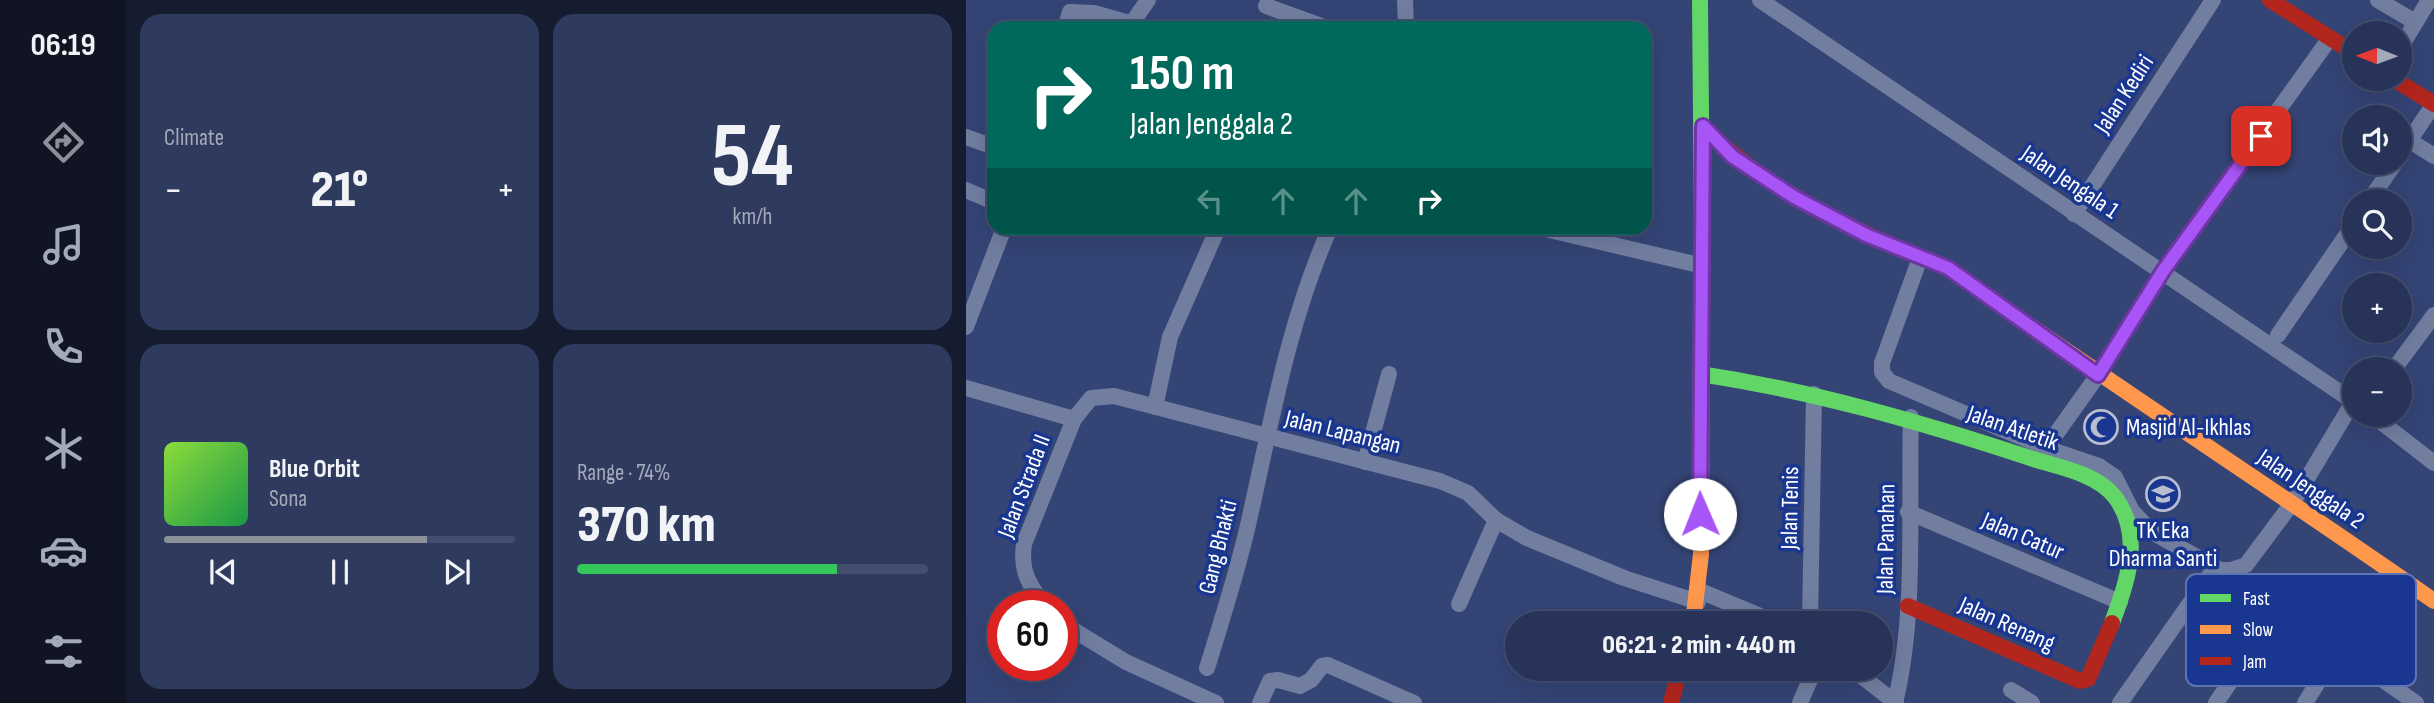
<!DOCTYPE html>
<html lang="en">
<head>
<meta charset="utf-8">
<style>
	:root { --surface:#273358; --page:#2f3b5e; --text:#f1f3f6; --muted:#a4aaba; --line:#434e6e; --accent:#8c9099 }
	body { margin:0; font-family:"Sofia Sans Condensed",sans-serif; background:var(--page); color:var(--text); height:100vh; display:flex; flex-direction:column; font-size:26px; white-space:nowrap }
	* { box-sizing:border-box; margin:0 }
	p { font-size:23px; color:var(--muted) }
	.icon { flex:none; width:38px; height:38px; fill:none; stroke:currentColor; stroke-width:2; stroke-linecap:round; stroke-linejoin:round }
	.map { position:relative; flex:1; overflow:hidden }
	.drawer { display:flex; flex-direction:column; gap:14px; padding:14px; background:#151c30; width:840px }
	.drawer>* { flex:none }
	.top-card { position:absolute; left:21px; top:21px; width:665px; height:214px; border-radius:21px; box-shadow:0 7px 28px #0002,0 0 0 2px var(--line); background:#00695c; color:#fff; overflow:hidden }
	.needle { width:46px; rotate:271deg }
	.buttons { position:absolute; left:1376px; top:21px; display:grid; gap:14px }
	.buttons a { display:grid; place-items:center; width:70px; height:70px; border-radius:50%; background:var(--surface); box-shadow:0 7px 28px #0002,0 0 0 2px var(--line); font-size:35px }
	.speed { position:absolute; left:21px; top:590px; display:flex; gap:14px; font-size:35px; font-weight:700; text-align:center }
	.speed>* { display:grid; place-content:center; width:91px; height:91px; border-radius:50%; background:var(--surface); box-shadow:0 7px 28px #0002,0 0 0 2px var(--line); line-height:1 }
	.speed .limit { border:10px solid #d22; background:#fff; color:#111 }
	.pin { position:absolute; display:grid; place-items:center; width:60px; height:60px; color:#fff; margin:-30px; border-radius:14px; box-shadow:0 4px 10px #0006 }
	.me { position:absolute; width:77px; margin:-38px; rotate:359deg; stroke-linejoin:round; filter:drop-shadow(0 0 5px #0008) }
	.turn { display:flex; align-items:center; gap:24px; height:147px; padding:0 28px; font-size:32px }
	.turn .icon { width:91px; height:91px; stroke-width:2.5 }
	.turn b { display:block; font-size:49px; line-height:60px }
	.lanes { display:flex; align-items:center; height:66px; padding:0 28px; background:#0003; justify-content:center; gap:35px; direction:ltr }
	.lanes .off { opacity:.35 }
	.big { font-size:52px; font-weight:800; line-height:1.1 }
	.drawer .widget { flex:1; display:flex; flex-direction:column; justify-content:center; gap:10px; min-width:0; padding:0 24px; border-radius:21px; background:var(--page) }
	.drawer .dial { align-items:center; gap:0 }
	.dial b { font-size:91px; line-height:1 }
	.song { display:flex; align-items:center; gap:21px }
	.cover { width:84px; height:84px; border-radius:10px; background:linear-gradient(135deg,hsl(90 70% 55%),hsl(140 70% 35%)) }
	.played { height:7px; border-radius:4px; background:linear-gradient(90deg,var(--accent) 75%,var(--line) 75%) }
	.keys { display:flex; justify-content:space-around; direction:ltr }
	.heat { display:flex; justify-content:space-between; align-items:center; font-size:38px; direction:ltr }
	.charge { height:10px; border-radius:5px; background:linear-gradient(90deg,#34c759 74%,var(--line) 0) }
	.drawer .tiles { flex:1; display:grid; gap:14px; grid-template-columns:repeat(2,1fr) }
	.trip { position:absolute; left:539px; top:611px; width:388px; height:70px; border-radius:35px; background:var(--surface); box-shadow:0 7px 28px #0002,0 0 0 2px var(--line); font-weight:800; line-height:70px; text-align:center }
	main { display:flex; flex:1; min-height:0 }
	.dock { display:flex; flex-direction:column; width:126px; justify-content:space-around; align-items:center; background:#101423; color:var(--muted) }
	.dock .icon { width:49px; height:49px }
	.dock .on { color:var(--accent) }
	.dock b { font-size:32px; color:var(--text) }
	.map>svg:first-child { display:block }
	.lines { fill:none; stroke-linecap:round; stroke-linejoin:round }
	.street { stroke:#717ea0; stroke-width:16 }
	.fast { stroke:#63d668; stroke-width:16 }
	.slow { stroke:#ff974d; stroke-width:16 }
	.jam { stroke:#b3261e; stroke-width:16 }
	.route-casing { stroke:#6d37a1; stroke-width:18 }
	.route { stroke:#a855f7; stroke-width:12 }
	.labels { text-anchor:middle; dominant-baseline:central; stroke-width:7; stroke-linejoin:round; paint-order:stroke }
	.street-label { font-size:24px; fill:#fff; stroke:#193790 }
	.poi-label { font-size:24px; fill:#fff; stroke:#193790; text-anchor:start }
	.key { fill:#193790; stroke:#5e73b1; stroke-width:2 }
	.key-label { font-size:19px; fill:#fff }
</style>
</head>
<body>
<main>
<nav class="dock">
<b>06:19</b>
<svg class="icon on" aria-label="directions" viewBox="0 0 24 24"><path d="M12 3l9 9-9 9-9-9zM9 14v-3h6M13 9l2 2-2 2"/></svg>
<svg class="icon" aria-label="music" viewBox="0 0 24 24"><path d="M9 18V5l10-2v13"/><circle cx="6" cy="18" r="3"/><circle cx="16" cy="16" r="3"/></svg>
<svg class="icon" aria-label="phone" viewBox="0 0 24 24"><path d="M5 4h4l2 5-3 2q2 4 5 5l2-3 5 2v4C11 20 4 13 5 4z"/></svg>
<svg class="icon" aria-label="climate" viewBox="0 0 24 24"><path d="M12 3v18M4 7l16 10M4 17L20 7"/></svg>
<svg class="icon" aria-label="car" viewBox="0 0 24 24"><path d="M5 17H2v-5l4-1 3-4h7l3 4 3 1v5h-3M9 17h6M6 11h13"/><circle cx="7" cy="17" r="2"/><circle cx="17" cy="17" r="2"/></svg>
<svg class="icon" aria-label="filters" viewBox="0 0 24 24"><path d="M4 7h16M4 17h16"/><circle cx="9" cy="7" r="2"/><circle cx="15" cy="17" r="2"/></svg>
</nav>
<section class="drawer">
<div class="tiles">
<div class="widget"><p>Climate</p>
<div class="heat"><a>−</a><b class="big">21°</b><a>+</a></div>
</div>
<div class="widget dial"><b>54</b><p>km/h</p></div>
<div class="widget">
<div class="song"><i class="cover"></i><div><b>Blue Orbit</b><p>Sona</p></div></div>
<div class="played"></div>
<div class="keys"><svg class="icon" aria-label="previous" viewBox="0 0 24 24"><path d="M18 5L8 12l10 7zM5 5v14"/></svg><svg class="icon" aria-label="pause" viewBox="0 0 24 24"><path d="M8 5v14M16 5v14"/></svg><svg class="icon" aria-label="next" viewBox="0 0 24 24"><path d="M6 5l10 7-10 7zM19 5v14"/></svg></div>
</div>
<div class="widget"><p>Range · 74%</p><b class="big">370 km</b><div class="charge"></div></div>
</div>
</section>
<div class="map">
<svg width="1468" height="703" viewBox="0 0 1468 703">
	<rect width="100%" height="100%" fill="#344475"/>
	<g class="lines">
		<!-- street -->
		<g class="street">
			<path d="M 439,0 L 440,28"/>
			<path d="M 794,0 L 1388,402"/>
			<path d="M 1412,0 L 1449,22"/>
			<path d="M 300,6 L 361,28"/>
			<path d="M 166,23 L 182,0"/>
			<path d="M 99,28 L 104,12 L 128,13 L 181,28"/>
			<path d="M 1433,50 L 1463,0"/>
			<path d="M 0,137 L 28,147"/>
			<path d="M 1444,141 L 1468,156"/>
			<path d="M 1433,156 L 1468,104"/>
			<path d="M 0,190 L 28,202"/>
			<path d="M 1403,201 L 1429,163"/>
			<path d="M 1108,214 L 1247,0"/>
			<path d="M 575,228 L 737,266"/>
			<path d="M 954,258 L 916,363 L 916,372 L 923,381 L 1080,448 L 1133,466 L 1149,477 L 1166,511 L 1186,532 L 1254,570 L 1265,570 L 1280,565 L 1327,502 L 1387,402"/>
			<path d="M 0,327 L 38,228"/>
			<path d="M 1312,335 L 1388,224"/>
			<path d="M 1428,369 L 1468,315"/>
			<path d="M 0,388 L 108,419 L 125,398 L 148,396 L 474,481 L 502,493 L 530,520 L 561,538 L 658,578 L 732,602"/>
			<path d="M 189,407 L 204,337 L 252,228"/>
			<path d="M 1406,415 L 1468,463"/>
			<path d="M 1080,448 L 1132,375 L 1197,271 L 1364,38"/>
			<path d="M 399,462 L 423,374"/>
			<path d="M 942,512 L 1154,602"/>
			<path d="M 734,591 L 811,623"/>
			<path d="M 493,604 L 530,520"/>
			<path d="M 79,606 C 63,585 54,571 58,544 L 108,419"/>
			<path d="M 96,623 L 160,662 L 250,703"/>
			<path d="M 844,623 L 848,394"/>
			<path d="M 241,668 C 256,620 271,573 282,525 C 305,424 322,322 364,228"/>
			<path d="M 885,668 L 930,703"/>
			<path d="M 1045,690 L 1066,703"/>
			<path d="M 294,703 L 304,681 L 312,680 L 334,686 L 345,680 L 356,666 L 362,665 L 448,703"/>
			<path d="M 834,703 L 849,668"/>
			<path d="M 929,703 C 951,613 942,510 945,417"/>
			<path d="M 1154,703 L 1243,576"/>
			<path d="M 1250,703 L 1314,608 L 1450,703"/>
			<path d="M 1339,703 L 1364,663 L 1377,650"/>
		</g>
		<!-- fast -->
		<g class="fast">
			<path d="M 734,0 L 736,229"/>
			<path d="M 734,374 C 847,391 955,422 1064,458 C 1091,467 1131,473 1149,497 C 1178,536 1161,582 1146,623"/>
		</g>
		<!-- slow -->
		<g class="slow">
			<path d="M 993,276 C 1149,387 1311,491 1468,601"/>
			<path d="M 727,623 L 735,554 L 736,229"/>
		</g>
		<!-- jam -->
		<g class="jam">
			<path d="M 1304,0 L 1388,53"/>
			<path d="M 1428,79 L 1468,104"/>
			<path d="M 737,126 C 805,196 893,232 982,268 L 993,276"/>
			<path d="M 942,606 L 1114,681 L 1122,679 L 1146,623"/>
			<path d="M 705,703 L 714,668"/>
		</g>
	</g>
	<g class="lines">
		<!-- route casing -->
		<g class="route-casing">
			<path id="route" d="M 734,514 L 737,126 L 767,157 L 828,197 L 900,235 L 982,268 L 1132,375 L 1197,271 L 1295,136"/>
		</g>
		<!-- route -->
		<use href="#route" class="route"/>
	</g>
	<!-- icons -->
	<defs>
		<g id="mosque-ring" transform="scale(1.75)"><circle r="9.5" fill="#193790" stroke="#b8becf" stroke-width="1.5"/><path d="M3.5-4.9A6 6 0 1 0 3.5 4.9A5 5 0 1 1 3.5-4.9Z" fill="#b8becf"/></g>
		<g id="school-ring" transform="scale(1.75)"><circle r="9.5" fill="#193790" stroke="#b8becf" stroke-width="1.5"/><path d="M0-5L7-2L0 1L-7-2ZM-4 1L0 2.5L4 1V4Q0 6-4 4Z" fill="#b8becf"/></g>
	</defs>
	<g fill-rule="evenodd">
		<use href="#mosque-ring" x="1135" y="427"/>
		<use href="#school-ring" x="1197" y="494"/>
	</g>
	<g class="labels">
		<!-- street labels -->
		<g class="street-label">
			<text transform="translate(1158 94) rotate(-57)">Jalan Kediri</text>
			<text transform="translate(1104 182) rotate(34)">Jalan Jengala 1</text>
			<text transform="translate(1047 428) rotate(19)">Jalan Atletik</text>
			<text transform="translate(377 432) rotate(14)">Jalan Lapangan</text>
			<text transform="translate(58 486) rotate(-69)">Jalan Strada II</text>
			<text transform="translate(1345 489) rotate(34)">Jalan Jenggala 2</text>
			<text transform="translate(824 508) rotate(-89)">Jalan Tenis</text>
			<text transform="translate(1057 536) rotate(23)">Jalan Catur</text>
			<text transform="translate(920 539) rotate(-89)">Jalan Panahan</text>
			<text transform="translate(252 547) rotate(-76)">Gang Bhakti</text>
			<text transform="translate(1041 624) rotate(24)">Jalan Renang</text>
		</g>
		<!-- poi labels -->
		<g class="poi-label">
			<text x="1160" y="427">Masjid Al-Ikhlas</text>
			<text x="1197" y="530" text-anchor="middle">TK Eka<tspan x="1197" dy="28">Dharma Santi</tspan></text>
		</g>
	</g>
	<!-- legend -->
	<rect x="1220" y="574" width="230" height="112" rx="10" class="key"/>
	<rect x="1234" y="594" width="31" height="8" fill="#63d668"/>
	<rect x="1234" y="625" width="31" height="9" fill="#ff974d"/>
	<rect x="1234" y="657" width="31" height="8" fill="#b3261e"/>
	<g class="key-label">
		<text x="1277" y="605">Fast</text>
		<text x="1277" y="636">Slow</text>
		<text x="1277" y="668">Jam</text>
	</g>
</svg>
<div class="buttons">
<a><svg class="needle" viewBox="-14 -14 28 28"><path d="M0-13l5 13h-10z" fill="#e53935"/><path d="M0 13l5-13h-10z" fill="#a4aaba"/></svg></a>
<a><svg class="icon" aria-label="sound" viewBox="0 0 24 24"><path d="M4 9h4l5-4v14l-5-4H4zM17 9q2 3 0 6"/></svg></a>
<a><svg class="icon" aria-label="search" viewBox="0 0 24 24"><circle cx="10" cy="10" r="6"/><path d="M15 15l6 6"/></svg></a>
<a>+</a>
<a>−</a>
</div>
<div class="speed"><div class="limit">60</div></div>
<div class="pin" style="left:1295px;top:136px;background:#d93025"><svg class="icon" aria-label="arrive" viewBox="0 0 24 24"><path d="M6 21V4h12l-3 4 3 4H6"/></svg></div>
<svg class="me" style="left:734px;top:514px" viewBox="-20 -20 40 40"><circle r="19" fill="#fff"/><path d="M0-13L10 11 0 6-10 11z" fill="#a855f7"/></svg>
<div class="trip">06:21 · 2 min · 440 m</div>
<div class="top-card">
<div class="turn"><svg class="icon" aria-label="right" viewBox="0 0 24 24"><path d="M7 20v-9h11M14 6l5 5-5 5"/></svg><div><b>150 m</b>Jalan Jenggala 2</div></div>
<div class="lanes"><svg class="icon off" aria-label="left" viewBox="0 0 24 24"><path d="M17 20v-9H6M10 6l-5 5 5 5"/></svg><svg class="icon off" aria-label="ahead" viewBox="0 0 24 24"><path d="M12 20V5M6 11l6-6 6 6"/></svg><svg class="icon off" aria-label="ahead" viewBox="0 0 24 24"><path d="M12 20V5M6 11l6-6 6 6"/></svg><svg class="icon" aria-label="right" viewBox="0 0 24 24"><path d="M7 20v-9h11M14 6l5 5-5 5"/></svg></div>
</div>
</div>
</main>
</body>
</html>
